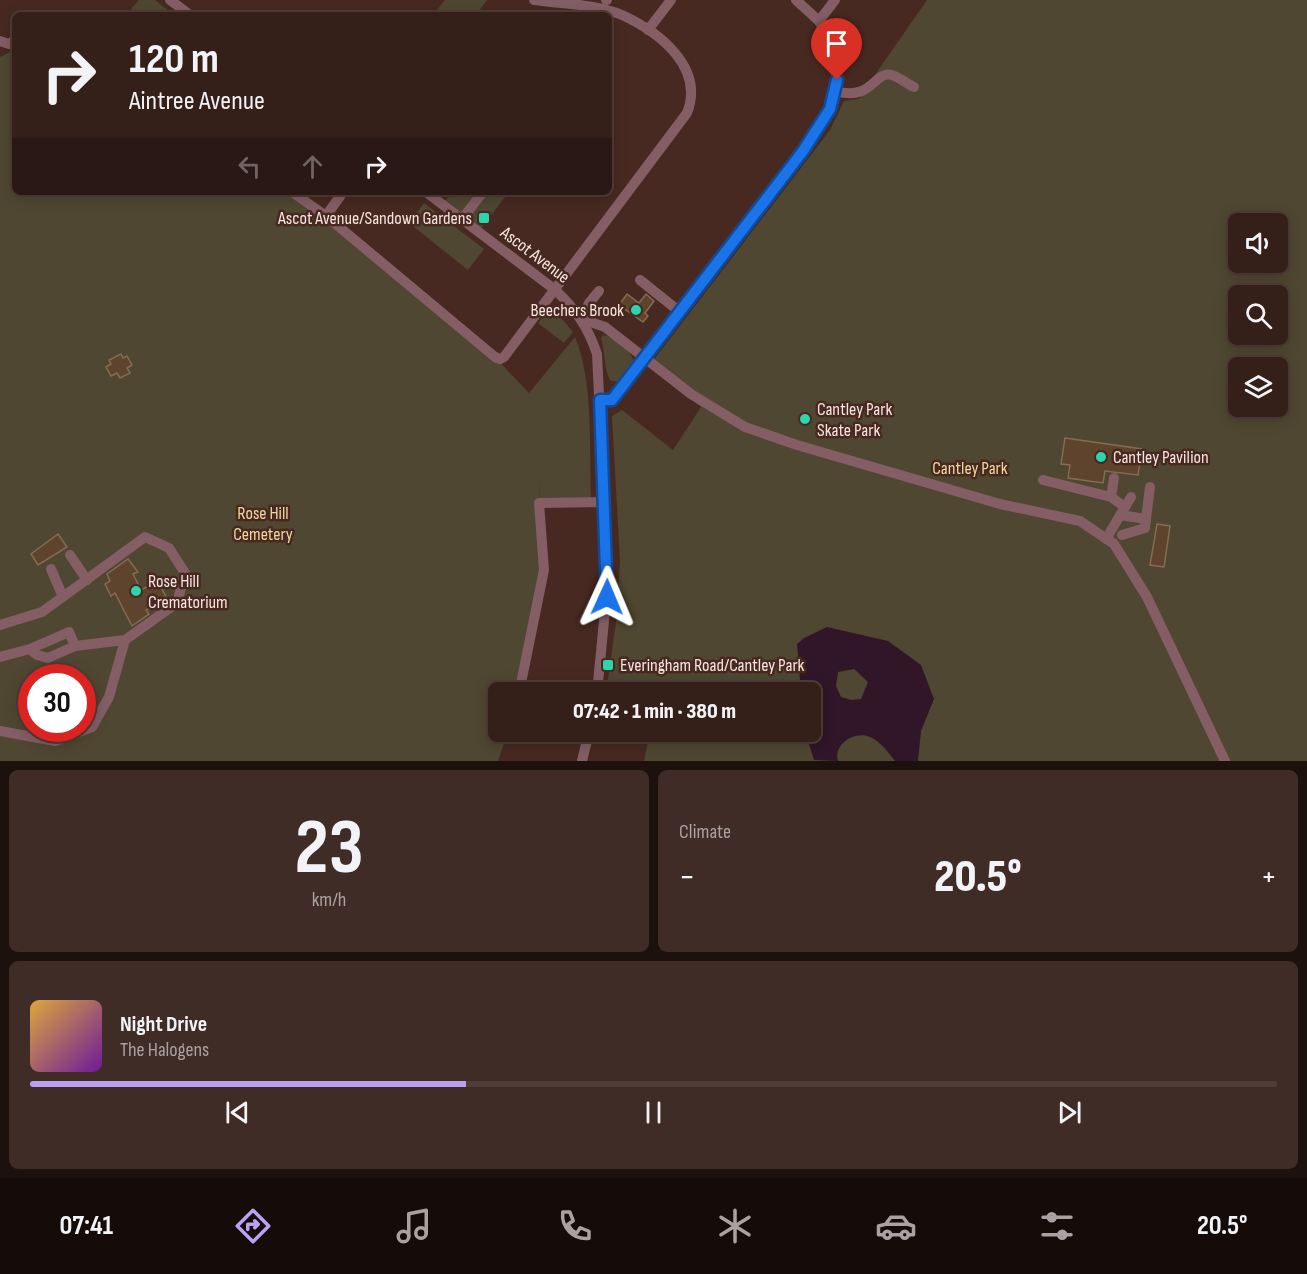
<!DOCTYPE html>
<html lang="en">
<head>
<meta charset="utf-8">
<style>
	:root { --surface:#351f19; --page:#402c26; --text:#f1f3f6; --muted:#aaa2a2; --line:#4f3d38; --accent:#bca0f2 }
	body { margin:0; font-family:"Sofia Sans Condensed",sans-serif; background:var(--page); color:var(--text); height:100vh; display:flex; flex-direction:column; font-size:22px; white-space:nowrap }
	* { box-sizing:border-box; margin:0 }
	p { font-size:20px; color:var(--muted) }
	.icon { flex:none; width:33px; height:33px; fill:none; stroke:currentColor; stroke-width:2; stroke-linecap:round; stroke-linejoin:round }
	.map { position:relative; height:761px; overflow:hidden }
	.details { display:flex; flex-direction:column; gap:9px; padding:9px; background:#1d110e; flex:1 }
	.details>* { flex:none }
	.guide { position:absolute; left:12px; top:12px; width:600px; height:183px; border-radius:9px; box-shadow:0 3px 15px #0003,0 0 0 2px var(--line); background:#351f19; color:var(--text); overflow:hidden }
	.buttons { position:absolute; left:1228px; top:213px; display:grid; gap:12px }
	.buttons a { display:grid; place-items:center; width:60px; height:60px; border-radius:9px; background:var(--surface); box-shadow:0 3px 15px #0003,0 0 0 2px var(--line); font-size:30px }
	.speed { position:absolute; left:18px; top:664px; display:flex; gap:12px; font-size:30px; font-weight:700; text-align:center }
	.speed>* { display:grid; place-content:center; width:78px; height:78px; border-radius:50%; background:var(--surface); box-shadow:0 3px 15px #0003,0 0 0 2px var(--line); line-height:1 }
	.speed .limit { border:9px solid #d22; background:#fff; color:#111 }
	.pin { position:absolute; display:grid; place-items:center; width:51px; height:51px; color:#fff; margin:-62px -26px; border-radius:50% 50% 50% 0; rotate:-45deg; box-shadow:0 0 6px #0007 }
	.pin .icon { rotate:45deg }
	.me { position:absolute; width:66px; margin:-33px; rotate:1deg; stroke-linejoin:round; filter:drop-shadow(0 0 4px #0008) }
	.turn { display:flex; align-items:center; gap:21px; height:126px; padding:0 18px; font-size:27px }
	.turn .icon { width:78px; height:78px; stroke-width:2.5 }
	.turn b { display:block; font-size:42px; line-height:51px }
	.lanes { display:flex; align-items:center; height:57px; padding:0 18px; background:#0003; justify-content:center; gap:30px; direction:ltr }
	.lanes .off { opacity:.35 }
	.big { font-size:45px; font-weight:800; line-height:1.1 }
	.details .tile { flex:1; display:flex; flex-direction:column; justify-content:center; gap:9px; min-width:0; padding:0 21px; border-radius:9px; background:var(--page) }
	.details .dial { align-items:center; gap:0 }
	.dial b { font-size:78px; line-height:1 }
	.song { display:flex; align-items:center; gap:18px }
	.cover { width:72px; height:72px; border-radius:9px; background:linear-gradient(135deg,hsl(40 70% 55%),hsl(280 70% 35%)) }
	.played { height:6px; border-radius:3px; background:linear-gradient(90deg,var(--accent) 35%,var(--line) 35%) }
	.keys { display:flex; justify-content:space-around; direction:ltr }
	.heat { display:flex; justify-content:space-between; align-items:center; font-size:33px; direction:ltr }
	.details .tiles { flex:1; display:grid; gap:9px; grid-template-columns:1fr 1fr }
	.tile:last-child { grid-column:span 2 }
	.trip { position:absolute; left:488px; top:682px; width:333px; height:60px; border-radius:9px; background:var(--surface); box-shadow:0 3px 15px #0003,0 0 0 2px var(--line); font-weight:800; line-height:60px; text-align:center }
	.tab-bar { display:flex; height:96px; justify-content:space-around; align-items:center; background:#150c0a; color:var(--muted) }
	.tab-bar .icon { width:42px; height:42px }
	.tab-bar .on { color:var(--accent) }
	.tab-bar b { font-size:27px; color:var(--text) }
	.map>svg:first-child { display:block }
	.green { fill:#4f4731; fill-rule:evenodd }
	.water { fill:#301628; fill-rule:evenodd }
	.building { fill:#5f442d; stroke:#856b54; stroke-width:1.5 }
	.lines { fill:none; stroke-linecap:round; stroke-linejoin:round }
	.minor { stroke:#845e64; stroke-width:10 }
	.route-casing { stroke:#114b97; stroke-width:15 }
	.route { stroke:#1a73e8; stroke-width:10 }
	.poi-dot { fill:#2cd5ab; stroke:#472921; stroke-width:2 }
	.labels { text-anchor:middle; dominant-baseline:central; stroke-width:5; stroke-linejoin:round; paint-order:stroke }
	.poi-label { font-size:18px; fill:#f8e4de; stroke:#472921; text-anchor:start }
	.street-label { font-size:18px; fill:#f8e4de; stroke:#472921 }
	.park-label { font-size:18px; fill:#efd89b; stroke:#472921 }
</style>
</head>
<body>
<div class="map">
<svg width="1307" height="761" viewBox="0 0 1307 761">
	<rect width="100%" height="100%" fill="#472921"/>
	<!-- green -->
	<g class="green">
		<path d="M 139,0 L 155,0 L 174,15 L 139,15 L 131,9 Z"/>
		<path d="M 445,0 L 487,0 L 476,15 L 433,15 Z"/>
		<path d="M 927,0 L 1307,0 L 1307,761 L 644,761 L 650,732 L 810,732 L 810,693 L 606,693 L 617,615 L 620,561 L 612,416 L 622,410 L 673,450 L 701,407 L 649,366 L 830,130 L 844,101 L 858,99 L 878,85 L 872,79 ZM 1239,224 L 1278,224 L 1278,262 L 1239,262 ZM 1239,296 L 1278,296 L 1278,334 L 1239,334 ZM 1239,368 L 1278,368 L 1278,406 L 1239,406 Z"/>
		<path d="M 15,40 L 15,192 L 292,192 L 495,357 L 529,393 L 575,337 C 594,383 589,448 591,498 L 540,499 L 539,475 L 544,570 L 519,693 L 498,693 L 498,732 L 508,732 L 498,761 L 0,761 L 0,57 L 12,51 L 9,44 ZM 32,678 L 82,678 L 82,729 L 32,729 Z"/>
		<path d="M 453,192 L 509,192 L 478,232 L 442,204 Z"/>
		<path d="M 424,203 L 484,249 L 468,270 L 409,223 Z"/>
		<path d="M 551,306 L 573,332 L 564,343 L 538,323 Z"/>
		<path d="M 603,335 C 617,337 632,352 635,364 L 621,382 L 611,381 C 604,372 605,351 601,338 Z"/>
	</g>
	<!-- water -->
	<path class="water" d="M 827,627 L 888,641 L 921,665 L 934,699 L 921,731 L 918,761 L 895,761 C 888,752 881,742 870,737 C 855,730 833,744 838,761 L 814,760 L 805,732 L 810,732 L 810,693 L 801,693 L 797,644 L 804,638 ZM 854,669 L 868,682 L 861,699 L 851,700 L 841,697 L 836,686 L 838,672 Z"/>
	<!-- building -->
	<g class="building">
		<path d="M 627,294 L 639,303 L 646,294 L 654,301 L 645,313 L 648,316 L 643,322 L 619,305 Z"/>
		<path d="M 121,354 L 123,358 L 127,356 L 132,365 L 127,368 L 130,373 L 120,378 L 117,373 L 111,376 L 106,367 L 111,364 L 109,360 Z"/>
		<path d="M 1065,438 L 1142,449 L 1138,475 L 1105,471 L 1103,483 L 1068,478 L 1070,465 L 1061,464 Z"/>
		<path d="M 1157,524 L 1170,526 L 1164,567 L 1150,565 Z"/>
		<path d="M 58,534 L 67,547 L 38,565 L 31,554 Z"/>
		<path d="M 128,559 L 138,572 L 133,574 L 141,590 L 158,581 L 167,599 L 146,610 L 149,614 L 132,626 L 115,593 L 111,596 L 105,584 L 110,581 L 107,574 Z"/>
	</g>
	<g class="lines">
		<!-- minor -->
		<g class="minor">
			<path d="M 170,0 L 190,15"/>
			<path d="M 606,0 L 607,0"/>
			<path d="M 819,21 L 835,0"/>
			<path d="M 648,30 L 671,0"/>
			<path d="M 0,41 L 9,44 L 15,40"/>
			<path d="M 835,91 C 873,102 874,70 892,75 C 899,77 907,84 914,87"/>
			<path d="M 292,192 L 326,216 L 495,357 L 500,359 L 504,357 L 687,113 C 705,67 659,32 622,15 C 596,4 562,4 534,0"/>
			<path d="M 426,192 L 554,289 C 575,308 588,327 597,354 L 608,580 L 597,693"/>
			<path d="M 326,216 L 343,192"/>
			<path d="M 462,219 L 483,192"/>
			<path d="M 640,280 L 680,312"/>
			<path d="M 599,291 L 589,303 L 582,319 L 605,327 L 691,394 L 745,427 L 797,445 L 1000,504 L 1080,521 L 1114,544 L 1147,597 L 1225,761"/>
			<path d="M 600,400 L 612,400 L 803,151 L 830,109 L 837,80 L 834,49 L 819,21 L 796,0"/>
			<path d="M 1043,480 L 1111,497 L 1125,507"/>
			<path d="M 1111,497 L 1114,478"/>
			<path d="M 1120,515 L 1146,519 L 1150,487"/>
			<path d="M 1122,535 L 1145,528 L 1146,519"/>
			<path d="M 1106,539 L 1131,497"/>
			<path d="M 70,555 L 87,580"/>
			<path d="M 51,569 L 63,597"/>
			<path d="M 0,625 L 42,612 L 145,537 L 169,548 L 185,573 L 177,603 L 125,640 L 109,697 L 92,727 L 55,741 L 0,731"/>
			<path d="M 75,646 L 125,640"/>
			<path d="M 0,657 L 30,649 L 69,632 L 75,646 L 48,658 L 37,655 L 30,649"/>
			<path d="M 519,693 L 544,570 L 539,503 L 605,502"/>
			<path d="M 582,761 L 589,732"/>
		</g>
	</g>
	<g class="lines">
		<!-- route casing -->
		<g class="route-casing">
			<path id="route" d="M 607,597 L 600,400 L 612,400 L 803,151 L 830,109 L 837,80"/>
		</g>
		<!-- route -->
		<use href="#route" class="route"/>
	</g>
	<!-- markers -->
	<g class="poi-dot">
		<rect x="478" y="212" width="12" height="12" rx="3"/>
		<circle cx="636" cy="310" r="6"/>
		<circle cx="805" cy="419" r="6"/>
		<circle cx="1101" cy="457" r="6"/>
		<circle cx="136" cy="591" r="6"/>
		<rect x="602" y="659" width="12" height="12" rx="3"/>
	</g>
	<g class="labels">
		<!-- poi labels -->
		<g class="poi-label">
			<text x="472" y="218" text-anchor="end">Ascot Avenue/Sandown Gardens</text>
			<text x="624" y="310" text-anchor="end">Beechers Brook</text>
			<text x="817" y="409">Cantley Park<tspan x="817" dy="21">Skate Park</tspan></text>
			<text x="1113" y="457">Cantley Pavilion</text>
			<text x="148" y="581">Rose Hill<tspan x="148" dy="21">Crematorium</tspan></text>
			<text x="620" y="665">Everingham Road/Cantley Park</text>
		</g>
		<!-- street labels -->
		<g class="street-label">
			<text transform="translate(535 255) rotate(37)">Ascot Avenue</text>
		</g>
		<!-- park labels -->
		<g class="park-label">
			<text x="970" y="468">Cantley Park</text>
			<text x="263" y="513">Rose Hill<tspan x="263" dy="21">Cemetery</tspan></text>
		</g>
	</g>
</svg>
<div class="buttons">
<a><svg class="icon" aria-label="sound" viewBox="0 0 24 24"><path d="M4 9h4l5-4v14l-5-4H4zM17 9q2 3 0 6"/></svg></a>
<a><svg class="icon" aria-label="search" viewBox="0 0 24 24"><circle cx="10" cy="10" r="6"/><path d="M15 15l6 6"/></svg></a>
<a><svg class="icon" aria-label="layers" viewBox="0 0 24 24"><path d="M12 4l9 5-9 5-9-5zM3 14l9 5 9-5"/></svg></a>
</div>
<div class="speed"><div class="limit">30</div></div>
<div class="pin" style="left:837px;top:80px;background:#d93025"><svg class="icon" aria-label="arrive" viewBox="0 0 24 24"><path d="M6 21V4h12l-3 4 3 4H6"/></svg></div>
<svg class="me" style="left:607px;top:597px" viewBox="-20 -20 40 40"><path d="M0-17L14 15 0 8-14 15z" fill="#1a73e8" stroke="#fff" stroke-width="4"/></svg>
<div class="trip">07:42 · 1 min · 380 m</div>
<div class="guide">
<div class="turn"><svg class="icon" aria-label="right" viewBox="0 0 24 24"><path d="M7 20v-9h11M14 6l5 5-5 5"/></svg><div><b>120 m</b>Aintree Avenue</div></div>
<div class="lanes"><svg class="icon off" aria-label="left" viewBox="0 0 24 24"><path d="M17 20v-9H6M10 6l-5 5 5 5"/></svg><svg class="icon off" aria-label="ahead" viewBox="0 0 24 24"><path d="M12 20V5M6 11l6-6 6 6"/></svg><svg class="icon" aria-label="right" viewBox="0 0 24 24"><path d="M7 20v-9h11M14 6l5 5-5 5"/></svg></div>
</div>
</div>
<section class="details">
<div class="tiles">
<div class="tile dial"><b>23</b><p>km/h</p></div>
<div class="tile"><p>Climate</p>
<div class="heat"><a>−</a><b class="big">20.5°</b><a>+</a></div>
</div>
<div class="tile">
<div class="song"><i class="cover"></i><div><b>Night Drive</b><p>The Halogens</p></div></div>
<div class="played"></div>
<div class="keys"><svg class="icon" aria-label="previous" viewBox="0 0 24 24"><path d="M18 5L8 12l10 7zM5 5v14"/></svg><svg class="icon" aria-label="pause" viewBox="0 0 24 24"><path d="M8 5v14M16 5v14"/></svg><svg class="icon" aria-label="next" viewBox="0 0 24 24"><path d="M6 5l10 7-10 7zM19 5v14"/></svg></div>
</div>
</div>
</section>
<nav class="tab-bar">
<b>07:41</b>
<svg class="icon on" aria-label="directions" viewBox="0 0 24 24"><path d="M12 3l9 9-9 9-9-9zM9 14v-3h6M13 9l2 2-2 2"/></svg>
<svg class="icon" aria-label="music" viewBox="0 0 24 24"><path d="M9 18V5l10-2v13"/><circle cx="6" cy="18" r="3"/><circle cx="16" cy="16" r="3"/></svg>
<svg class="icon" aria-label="phone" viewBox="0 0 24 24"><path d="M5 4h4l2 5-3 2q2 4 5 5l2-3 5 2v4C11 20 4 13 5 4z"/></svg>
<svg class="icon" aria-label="climate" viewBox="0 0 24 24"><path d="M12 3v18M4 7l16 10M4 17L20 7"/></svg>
<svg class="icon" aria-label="car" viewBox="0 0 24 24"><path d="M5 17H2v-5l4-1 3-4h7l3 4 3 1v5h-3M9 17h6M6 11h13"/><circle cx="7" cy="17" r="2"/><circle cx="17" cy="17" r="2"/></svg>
<svg class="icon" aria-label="filters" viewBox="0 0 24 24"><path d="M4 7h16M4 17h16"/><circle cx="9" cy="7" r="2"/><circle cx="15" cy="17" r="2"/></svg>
<b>20.5°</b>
</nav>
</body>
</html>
